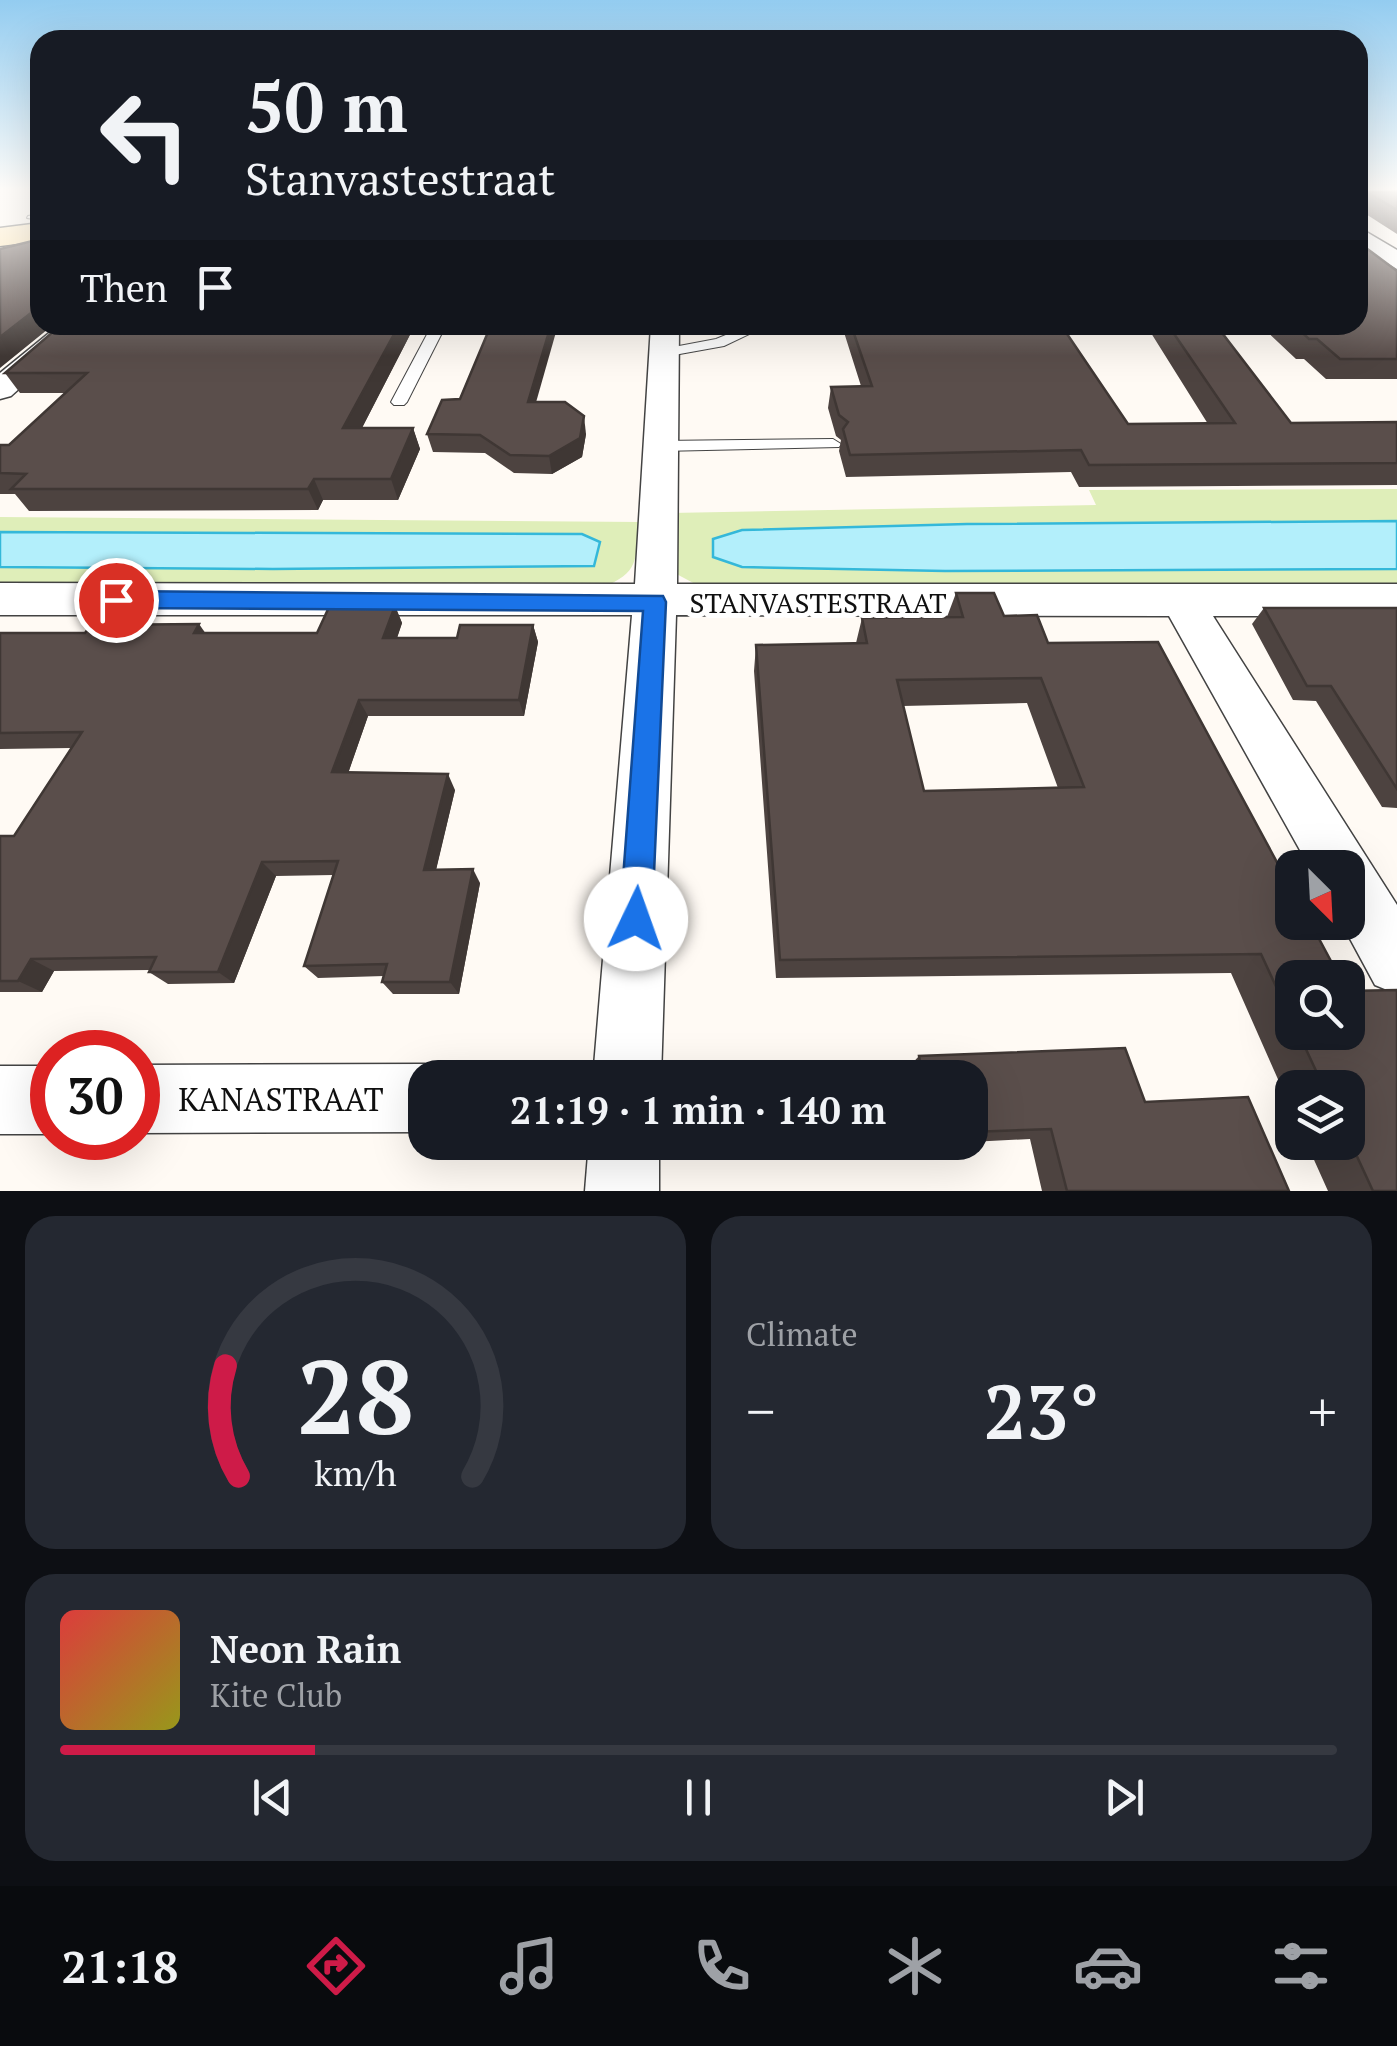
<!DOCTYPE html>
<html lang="en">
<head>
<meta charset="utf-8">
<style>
	:root { --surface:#171b24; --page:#242831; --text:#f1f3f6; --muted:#9ea1a6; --line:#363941; --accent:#ce1b48 }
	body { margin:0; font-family:"PT Serif",serif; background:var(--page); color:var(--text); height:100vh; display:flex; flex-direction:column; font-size:38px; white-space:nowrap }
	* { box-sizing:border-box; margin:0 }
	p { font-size:32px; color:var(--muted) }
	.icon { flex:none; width:55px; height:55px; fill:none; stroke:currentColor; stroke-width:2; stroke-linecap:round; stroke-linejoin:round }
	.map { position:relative; height:1191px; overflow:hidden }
	.side { display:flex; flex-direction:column; gap:25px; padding:25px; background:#0d0f14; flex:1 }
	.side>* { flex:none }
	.banner { position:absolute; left:30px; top:30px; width:1338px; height:305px; border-radius:30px; box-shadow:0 10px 40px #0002; background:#171b24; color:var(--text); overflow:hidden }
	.needle { width:65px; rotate:156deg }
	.buttons { position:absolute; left:1275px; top:850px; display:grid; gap:20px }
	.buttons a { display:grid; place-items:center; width:90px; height:90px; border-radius:20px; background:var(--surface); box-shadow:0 10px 40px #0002; font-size:50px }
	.speed { position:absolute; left:30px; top:1030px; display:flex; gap:20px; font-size:50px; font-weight:700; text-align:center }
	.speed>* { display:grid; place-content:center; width:130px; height:130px; border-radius:50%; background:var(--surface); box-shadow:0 10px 40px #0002; line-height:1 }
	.speed .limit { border:15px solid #d22; background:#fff; color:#111 }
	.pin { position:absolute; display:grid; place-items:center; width:85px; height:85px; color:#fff; margin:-42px; border:5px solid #fff; border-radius:50%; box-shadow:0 2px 10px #0007 }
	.me { position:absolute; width:110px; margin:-55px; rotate:3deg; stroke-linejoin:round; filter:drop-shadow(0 0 8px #0008) }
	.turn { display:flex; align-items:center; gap:35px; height:210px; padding:0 50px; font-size:45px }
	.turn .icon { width:130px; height:130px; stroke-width:2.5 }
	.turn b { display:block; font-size:70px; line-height:85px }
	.then { display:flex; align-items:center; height:95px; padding:0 50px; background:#0003; gap:20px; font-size:38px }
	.big { font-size:75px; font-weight:700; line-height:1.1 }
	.side .widget { flex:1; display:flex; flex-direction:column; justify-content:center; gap:15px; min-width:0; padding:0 35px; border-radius:30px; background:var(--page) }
	.side .dial { align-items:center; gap:0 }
	.dial svg { height:260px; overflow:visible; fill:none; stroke:var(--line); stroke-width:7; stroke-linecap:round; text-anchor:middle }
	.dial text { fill:var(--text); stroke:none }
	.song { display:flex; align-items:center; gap:30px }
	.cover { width:120px; height:120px; border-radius:15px; background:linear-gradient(135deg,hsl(0 70% 55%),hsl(60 70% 35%)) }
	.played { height:10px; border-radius:5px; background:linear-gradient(90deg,var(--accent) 20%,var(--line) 20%) }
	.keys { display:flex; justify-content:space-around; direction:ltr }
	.heat { display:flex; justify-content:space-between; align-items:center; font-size:55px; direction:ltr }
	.side .tiles { flex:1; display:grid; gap:25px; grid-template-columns:1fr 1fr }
	.widget:last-child { grid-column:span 2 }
	.trip { position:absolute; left:408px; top:1060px; width:580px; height:100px; border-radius:30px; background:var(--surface); box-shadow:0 10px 40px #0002; font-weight:700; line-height:100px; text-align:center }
	.dock { display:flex; height:160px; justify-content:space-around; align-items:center; background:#090b0e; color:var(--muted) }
	.dock .icon { width:70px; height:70px }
	.dock .current { color:var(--accent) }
	.dock b { font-size:45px; color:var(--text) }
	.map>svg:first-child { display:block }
	.green { fill:#dfeeb9 }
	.water { fill:#b3effb; stroke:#34b8d9; stroke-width:2.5 }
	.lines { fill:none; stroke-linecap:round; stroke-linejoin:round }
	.service-casing { stroke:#434343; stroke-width:2 }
	.minor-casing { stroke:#434343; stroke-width:3 }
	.secondary-casing { stroke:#323232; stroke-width:3 }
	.service { fill:#fff; fill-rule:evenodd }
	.minor { fill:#fff; fill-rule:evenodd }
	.secondary { fill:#ffe6af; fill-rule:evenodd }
	.wall { fill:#4d4340; fill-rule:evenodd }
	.shaded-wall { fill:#3f3734 }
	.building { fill:#5a4e4b; stroke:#3f3734; stroke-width:2.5; fill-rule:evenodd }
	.route { fill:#1a73e8; stroke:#114b97; stroke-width:2.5 }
	.labels { text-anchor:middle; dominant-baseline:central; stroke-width:10; stroke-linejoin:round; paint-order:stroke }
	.street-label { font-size:28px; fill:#101010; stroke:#fff }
	.near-street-label { font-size:32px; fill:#101010; stroke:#fff }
</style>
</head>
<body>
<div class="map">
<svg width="1397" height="1191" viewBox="0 0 1397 1191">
	<rect width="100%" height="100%" fill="#fffaf4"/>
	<!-- green -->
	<g class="green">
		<path d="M 1397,489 L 1397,521 L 967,524 L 742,530 L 713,539 L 714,557 L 742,567 L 945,571 L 1397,569 L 1397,591 L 699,586 L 669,570 L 670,513 L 1096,505 L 1089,490 Z"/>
		<path d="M 0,517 L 641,522 C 634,555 642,570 608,585 L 0,591 L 0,567 L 273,569 L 600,542 L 581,534 L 0,532 Z"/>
	</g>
	<!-- water -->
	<g class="water">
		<path d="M 1397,521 L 1397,569 L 945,571 L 742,567 L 713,557 L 713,539 L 742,530 L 967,524 Z"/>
		<path d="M 0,532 L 582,534 L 600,542 L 594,566 L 273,569 L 0,567 Z"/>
	</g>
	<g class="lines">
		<!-- service casing -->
		<g class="service-casing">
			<g id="service">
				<path d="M 40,214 L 40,220 L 27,218 L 28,216 Z"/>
				<path d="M 432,325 L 446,325 L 407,402 L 404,405 L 394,405 L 391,402 Z"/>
				<path d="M 750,325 L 768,325 L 724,346 L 663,357 L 656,353 L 663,349 L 716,339 Z"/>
				<path d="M 833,439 L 841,444 L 839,447 L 660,451 L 652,446 L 660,441 Z"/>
			</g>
		</g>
		<!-- minor casing -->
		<g class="minor-casing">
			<g id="minor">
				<path d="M 1397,192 L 1397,206 L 1358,205 L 1358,193 Z"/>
				<path d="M 1358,227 L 1397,250 L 1397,269 L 1358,245 Z"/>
				<path d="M 59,325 L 90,325 L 11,396 L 0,399 L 0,373 Z"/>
				<path d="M 651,325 L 679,325 L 677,584 L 1397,584 L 1397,616 L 1213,616 L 1397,905 L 1397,994 L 1375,985 L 1341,922 L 1348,922 L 1348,868 L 1310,868 L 1169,616 L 676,615 L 661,1078 L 593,1078 L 632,615 L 0,615 L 0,583 L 635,584 Z"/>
				<path d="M 425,1064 L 451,1078 L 425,1078 L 425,1132 L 138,1133 L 138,1065 Z"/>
				<rect x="0" y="1066" width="52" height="68"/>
				<path d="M 589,1142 L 659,1142 L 659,1191 L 585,1191 Z"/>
			</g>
		</g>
		<!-- secondary casing -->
		<g class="secondary-casing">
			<path id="secondary" d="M 40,223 L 40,241 L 0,246 L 0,228 Z"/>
		</g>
		<!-- service -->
		<use href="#service" class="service"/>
		<!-- minor -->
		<use href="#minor" class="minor"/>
		<!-- secondary -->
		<use href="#secondary" class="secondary"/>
	</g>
	<!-- wall -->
	<g class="wall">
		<path d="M 1358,189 L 1365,189 L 1365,191 L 1358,203 Z"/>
		<path d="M 1367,192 L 1397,192 L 1397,234 L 1358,209 Z"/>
		<path d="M 1397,271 L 1397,379 L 1326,379 L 1304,359 L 1296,359 L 1260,325 L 1358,325 Z"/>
		<path d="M 61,325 L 415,325 L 362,428 L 413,428 L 420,449 L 398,500 L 323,500 L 318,510 L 29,511 L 15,494 L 0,494 L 0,445 L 9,445 L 65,393 L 20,393 L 5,373 Z"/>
		<path d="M 830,325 L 1061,325 L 1128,424 L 1208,424 L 1146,325 L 1216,325 L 1291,423 L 1397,422 L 1397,485 L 1079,487 L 1071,472 L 846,477 L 839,451 L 841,440 L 836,436 L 828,408 L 831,387 L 861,386 L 842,326 Z"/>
		<path d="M 537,402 L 586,434 L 582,457 L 552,474 L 514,473 L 485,453 L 433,452 L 427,434 Z"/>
		<path d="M 956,593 L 1004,616 L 1048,643 L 1292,978 L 1292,1032 L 1348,1032 L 1397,1191 L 1328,1191 L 1306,1142 L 1348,1142 L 1348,1088 L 1292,1088 L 1292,1111 L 1231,973 L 776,978 L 754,671 L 756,645 L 856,643 L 862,618 L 947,617 ZM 1027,703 L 1058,788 L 924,791 L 903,706 Z"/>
		<path d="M 395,606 L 402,623 L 397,638 L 457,638 L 533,625 L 538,642 L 524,716 L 368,716 L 348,773 L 455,790 L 436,869 L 480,883 L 459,994 L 393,994 L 382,982 L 384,976 L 318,978 L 304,966 L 333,875 L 276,876 L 234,983 L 168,984 L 149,972 L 150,970 L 54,971 L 42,992 L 0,992 L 0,836 L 14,836 L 71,748 L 0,749 L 0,633 L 317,633 Z"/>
		<path d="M 1264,608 L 1397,608 L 1397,808 L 1382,807 L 1316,701 L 1293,700 L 1252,624 Z"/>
		<path d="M 919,1056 L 1145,1102 L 1289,1191 L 1042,1191 L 1030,1139 L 970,1142 L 970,1078 L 908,1078 L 906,1070 Z"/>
	</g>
	<!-- shaded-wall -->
	<g class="shaded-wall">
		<path d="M 40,306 L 40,325 L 53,325 L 0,368 L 0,337 Z"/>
		<path d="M 399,325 L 415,325 L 351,449 L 343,428 Z"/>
		<path d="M 551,325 L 558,325 L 531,420 L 528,402 Z"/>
		<path d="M 584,416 L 586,434 L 582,457 L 552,474 L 549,456 Z"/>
		<path d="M 413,428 L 420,449 L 398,500 L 391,479 Z"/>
		<path d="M 314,479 L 323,500 L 318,510 L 308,489 Z"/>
		<path d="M 395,606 L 402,623 L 391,655 L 383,638 Z"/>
		<path d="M 199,624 L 211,641 L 194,633 Z"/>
		<path d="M 533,625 L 538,642 L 524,716 L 519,700 Z"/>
		<path d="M 359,700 L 368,716 L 343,788 L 332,772 Z"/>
		<path d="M 448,774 L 455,790 L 433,883 L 424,870 Z"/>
		<path d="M 262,862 L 276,876 L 234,983 L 218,972 Z"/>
		<path d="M 473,869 L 480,883 L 459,994 L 450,982 Z"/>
		<path d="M 31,959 L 54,971 L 42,992 L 18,981 Z"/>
	</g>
	<!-- building -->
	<g class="building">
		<path d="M 1367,192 L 1397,192 L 1397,210 Z"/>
		<path d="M 40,239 L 40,306 L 0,337 L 0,249 Z"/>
		<path d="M 1358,242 L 1397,271 L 1397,359 L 1340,359 L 1317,339 L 1309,339 L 1294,325 L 1358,325 Z"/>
		<path d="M 61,325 L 399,325 L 343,428 L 413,428 L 391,479 L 314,479 L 308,489 L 11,489 L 26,474 L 0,473 L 0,445 L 9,445 L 87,373 L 5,373 Z"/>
		<path d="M 491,325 L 551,325 L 528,402 L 565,402 L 584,416 L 580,438 L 549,456 L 510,455 L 480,435 L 427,434 L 442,400 L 460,399 Z"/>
		<path d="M 851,325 L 1061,325 L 1128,424 L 1235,423 L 1168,325 L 1216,325 L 1291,423 L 1397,422 L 1397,463 L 1089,465 L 1081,450 L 850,455 L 843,429 L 848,422 L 839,415 L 831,387 L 872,386 Z"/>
		<path d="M 956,593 L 994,593 L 1004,616 L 1037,615 L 1048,643 L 1158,642 L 1292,890 L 1292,922 L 1310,922 L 1340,978 L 1292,978 L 1292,1021 L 1261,954 L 780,960 L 756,645 L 867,643 L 862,618 L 963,617 ZM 1041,678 L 1084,787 L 924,791 L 897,680 Z"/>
		<path d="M 330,605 L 395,606 L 383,638 L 457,638 L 460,625 L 533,625 L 519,700 L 359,700 L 332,772 L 448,774 L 424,870 L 473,869 L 450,982 L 382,982 L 387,964 L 304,966 L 338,861 L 262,862 L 218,972 L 149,972 L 156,957 L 31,959 L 18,981 L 0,981 L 0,836 L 14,836 L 82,732 L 0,733 L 0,633 L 85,633 L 91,625 L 199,624 L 194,633 L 317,633 Z"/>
		<path d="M 1264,608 L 1397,608 L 1397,789 L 1331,686 L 1307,686 Z"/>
		<path d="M 1397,990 L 1397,1191 L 1373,1191 L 1348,1137 L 1348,1088 L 1324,1088 L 1298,1032 L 1348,1032 L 1348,991 Z"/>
		<path d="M 1125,1048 L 1145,1102 L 1248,1097 L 1289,1191 L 1067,1191 L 1051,1129 L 970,1132 L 970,1078 L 923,1078 L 919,1056 Z"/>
	</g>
	<!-- sky -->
	<linearGradient id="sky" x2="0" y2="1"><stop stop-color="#93ccf0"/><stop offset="0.53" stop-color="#fffdfa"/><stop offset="1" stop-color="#fffdfa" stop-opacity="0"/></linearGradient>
	<rect width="1397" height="356" fill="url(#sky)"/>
	<!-- route -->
	<path class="route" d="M 116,591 L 663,596 L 666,602 L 652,919 L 647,930 L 636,935 L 625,930 L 620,919 L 643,611 L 116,608 L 104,600 Z"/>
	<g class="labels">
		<!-- street labels -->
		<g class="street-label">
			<text x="818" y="602">STANVASTESTRAAT</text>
		</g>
		<!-- near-street labels -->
		<g class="near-street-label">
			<text x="281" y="1099">KANASTRAAT</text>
		</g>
	</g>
</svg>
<div class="buttons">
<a><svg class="needle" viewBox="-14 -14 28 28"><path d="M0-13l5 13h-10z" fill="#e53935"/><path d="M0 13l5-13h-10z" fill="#9ea1a6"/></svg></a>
<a><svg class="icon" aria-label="search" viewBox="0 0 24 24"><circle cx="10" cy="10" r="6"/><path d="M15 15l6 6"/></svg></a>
<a><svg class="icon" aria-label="layers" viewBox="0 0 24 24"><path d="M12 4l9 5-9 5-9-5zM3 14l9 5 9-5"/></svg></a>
</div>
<div class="speed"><div class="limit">30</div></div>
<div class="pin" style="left:116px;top:600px;background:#d93025"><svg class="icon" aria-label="arrive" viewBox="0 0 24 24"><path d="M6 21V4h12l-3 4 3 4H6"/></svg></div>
<svg class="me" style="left:636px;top:919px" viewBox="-20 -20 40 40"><circle r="19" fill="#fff"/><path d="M0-13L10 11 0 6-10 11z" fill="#1a73e8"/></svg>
<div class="trip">21:19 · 1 min · 140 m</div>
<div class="banner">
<div class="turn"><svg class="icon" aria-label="left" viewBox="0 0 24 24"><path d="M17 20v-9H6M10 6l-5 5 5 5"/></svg><div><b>50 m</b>Stanvastestraat</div></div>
<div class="then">Then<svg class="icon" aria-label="arrive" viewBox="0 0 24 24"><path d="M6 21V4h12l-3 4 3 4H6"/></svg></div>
</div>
</div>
<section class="side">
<div class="tiles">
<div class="widget dial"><svg viewBox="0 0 100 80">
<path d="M14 69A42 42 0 1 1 86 69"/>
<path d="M14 69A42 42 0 0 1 10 35" stroke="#ce1b48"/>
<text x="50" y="56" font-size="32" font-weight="700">28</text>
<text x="50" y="72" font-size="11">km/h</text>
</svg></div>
<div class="widget"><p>Climate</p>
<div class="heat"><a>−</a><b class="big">23°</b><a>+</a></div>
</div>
<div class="widget">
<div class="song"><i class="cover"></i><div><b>Neon Rain</b><p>Kite Club</p></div></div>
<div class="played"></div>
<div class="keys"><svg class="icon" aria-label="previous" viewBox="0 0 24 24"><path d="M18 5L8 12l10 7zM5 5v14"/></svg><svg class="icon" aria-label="pause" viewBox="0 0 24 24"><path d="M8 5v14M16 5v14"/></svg><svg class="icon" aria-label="next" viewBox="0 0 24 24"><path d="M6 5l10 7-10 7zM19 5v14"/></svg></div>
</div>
</div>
</section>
<nav class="dock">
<b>21:18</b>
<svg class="icon current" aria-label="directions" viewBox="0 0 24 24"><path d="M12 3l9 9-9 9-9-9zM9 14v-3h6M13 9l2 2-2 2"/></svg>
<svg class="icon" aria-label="music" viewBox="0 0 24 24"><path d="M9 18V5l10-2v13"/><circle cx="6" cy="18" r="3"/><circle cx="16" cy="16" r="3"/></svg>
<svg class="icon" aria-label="phone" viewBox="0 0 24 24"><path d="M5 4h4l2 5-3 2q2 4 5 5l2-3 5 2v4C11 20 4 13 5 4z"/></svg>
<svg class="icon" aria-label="climate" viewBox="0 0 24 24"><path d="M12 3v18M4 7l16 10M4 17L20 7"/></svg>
<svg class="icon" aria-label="car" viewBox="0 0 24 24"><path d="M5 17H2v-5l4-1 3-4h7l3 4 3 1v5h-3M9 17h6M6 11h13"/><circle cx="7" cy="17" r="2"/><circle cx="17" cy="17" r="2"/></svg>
<svg class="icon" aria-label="filters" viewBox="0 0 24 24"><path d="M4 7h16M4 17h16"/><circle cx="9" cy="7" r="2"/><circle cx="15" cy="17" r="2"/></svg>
</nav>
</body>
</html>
